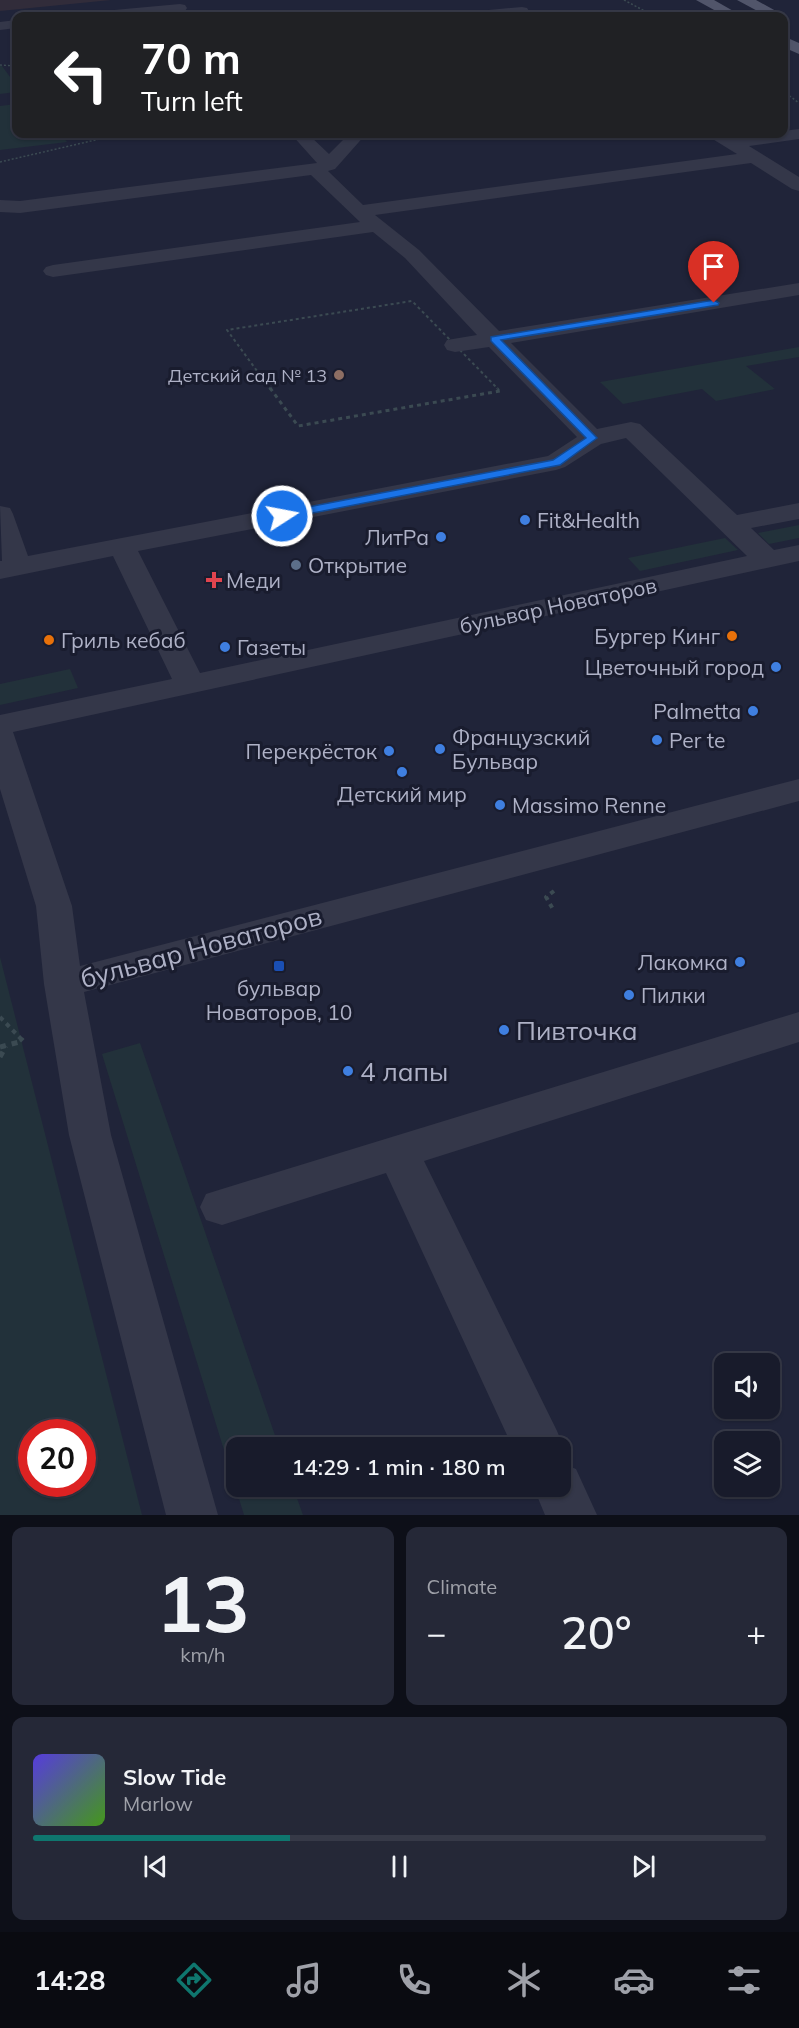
<!DOCTYPE html>
<html lang="en">
<head>
<meta charset="utf-8">
<style>
	:root { --surface:#181b2b; --page:#252837; --text:#f1f3f6; --muted:#9fa1a9; --line:#363947; --accent:#0f766e }
	body { margin:0; font-family:Mulish,sans-serif; background:var(--page); color:var(--text); height:100vh; display:flex; flex-direction:column; font-size:22px; white-space:nowrap }
	* { box-sizing:border-box; margin:0 }
	p { font-size:20px; color:var(--muted) }
	.icon { flex:none; width:33px; height:33px; fill:none; stroke:currentColor; stroke-width:2; stroke-linecap:round; stroke-linejoin:round }
	.map { position:relative; height:1515px; overflow:hidden }
	.sheet { display:flex; flex-direction:column; gap:12px; padding:12px; background:#0d0f18; flex:1 }
	.sheet>* { flex:none }
	.banner { position:absolute; left:12px; top:12px; width:776px; height:126px; border-radius:12px; box-shadow:0 2px 4px #0004,0 0 0 2px var(--line); background:#202124; color:#fff; overflow:hidden }
	.fabs { position:absolute; left:714px; top:1353px; display:grid; gap:12px }
	.fabs a { display:grid; place-items:center; width:66px; height:66px; border-radius:12px; background:var(--surface); box-shadow:0 2px 4px #0004,0 0 0 2px var(--line); font-size:30px }
	.speed { position:absolute; left:18px; top:1419px; display:flex; gap:12px; font-size:30px; font-weight:700; text-align:center }
	.speed>* { display:grid; place-content:center; width:78px; height:78px; border-radius:50%; background:var(--surface); box-shadow:0 2px 4px #0004,0 0 0 2px var(--line); line-height:1 }
	.speed .limit { border:9px solid #d22; background:#fff; color:#111 }
	.pin { position:absolute; display:grid; place-items:center; width:51px; height:51px; color:#fff; margin:-62px -26px; border-radius:50% 50% 50% 0; rotate:-45deg; box-shadow:0 0 6px #0007 }
	.pin .icon { rotate:45deg }
	.me { position:absolute; width:66px; margin:-33px; rotate:79deg; stroke-linejoin:round; filter:drop-shadow(0 0 4px #0008) }
	.turn { display:flex; align-items:center; gap:21px; height:126px; padding:0 30px; font-size:27px }
	.turn .icon { width:78px; height:78px; stroke-width:2.5 }
	.turn b { display:block; font-size:42px; line-height:51px }
	.big { font-size:45px; font-weight:600; line-height:1.1 }
	.sheet .card { flex:1; display:flex; flex-direction:column; justify-content:center; gap:9px; min-width:0; padding:0 21px; border-radius:12px; background:var(--page) }
	.sheet .dial { align-items:center; gap:0 }
	.dial b { font-size:78px; line-height:1 }
	.song { display:flex; align-items:center; gap:18px }
	.cover { width:72px; height:72px; border-radius:9px; background:linear-gradient(135deg,hsl(250 70% 55%),hsl(100 70% 35%)) }
	.played { height:6px; border-radius:3px; background:linear-gradient(90deg,var(--accent) 35%,var(--line) 35%) }
	.keys { display:flex; justify-content:space-around; direction:ltr }
	.heat { display:flex; justify-content:space-between; align-items:center; font-size:33px; direction:ltr }
	.sheet .tiles { flex:1; display:grid; gap:12px; grid-template-columns:1fr 1fr }
	.card:last-child { grid-column:span 2 }
	.trip { position:absolute; left:226px; top:1437px; width:345px; height:60px; border-radius:12px; background:var(--surface); box-shadow:0 2px 4px #0004,0 0 0 2px var(--line); font-weight:600; line-height:60px; text-align:center }
	.dock { display:flex; height:96px; justify-content:space-around; align-items:center; background:#0a0b11; color:var(--muted) }
	.dock .icon { width:42px; height:42px }
	.dock .current { color:var(--accent) }
	.dock b { font-size:27px; color:var(--text) }
	.map>svg:first-child { display:block }
	.medical { fill:#312c3a }
	.green { fill:#22313a; fill-rule:evenodd }
	.lines { fill:none; stroke-linecap:round; stroke-linejoin:round }
	.path-far4 { stroke:#3b4a52; stroke-width:1.5; stroke-dasharray:2 2; stroke-linecap:butt }
	.path-far3 { stroke:#3b4a52; stroke-width:2; stroke-dasharray:3 3; stroke-linecap:butt }
	.path-far2 { stroke:#3b4a52; stroke-width:3; stroke-dasharray:4 4; stroke-linecap:butt }
	.path-far1 { stroke:#3b4a52; stroke-width:4; stroke-dasharray:4.5 4.5; stroke-linecap:butt }
	.path { stroke:#3b4a52; stroke-width:5; stroke-dasharray:6 6; stroke-linecap:butt }
	.minor { fill:#343749; fill-rule:evenodd }
	.major { fill:#51556a; fill-rule:evenodd }
	.route { fill:#1a73e8; stroke:#114b97; stroke-width:1.5 }
	.education-dot { fill:#8d6e63; stroke:#191c2e; stroke-width:2 }
	.shop-dot { fill:#3f7fe0; stroke:#191c2e; stroke-width:2 }
	.service-dot { fill:#5c6f8a; stroke:#191c2e; stroke-width:2 }
	.health-dot { fill:#e0444e; stroke:#191c2e; stroke-width:2 }
	.food-dot { fill:#e8710a; stroke:#191c2e; stroke-width:2 }
	.transit-dot { fill:#1a4fb4; stroke:#191c2e; stroke-width:2 }
	.labels { text-anchor:middle; dominant-baseline:central; stroke-width:6; stroke-linejoin:round; paint-order:stroke }
	.far-poi-label { font-size:18px; fill:#aeb1c6; stroke:#191c2e; text-anchor:end }
	.poi-label { font-size:21px; fill:#aeb1c6; stroke:#191c2e; text-anchor:start }
	.street-label { font-size:21px; fill:#aeb1c6; stroke:#191c2e }
	.near-street-label { font-size:26px; fill:#aeb1c6; stroke:#191c2e }
	.near-poi-label { font-size:26px; fill:#aeb1c6; stroke:#191c2e; text-anchor:start }
</style>
</head>
<body>
<div class="map">
<svg width="799" height="1515" viewBox="0 0 799 1515">
	<rect width="100%" height="100%" fill="#202439"/>
	<!-- medical -->
	<path class="medical" d="M 0,0 L 111,0 L 0,11 Z"/>
	<!-- green -->
	<g class="green">
		<path d="M 0,66 L 2,66 L 16,85 L 16,92 L 0,94 Z"/>
		<path d="M 16,104 L 16,134 L 61,134 L 67,142 L 0,150 L 0,106 Z"/>
		<path d="M 799,347 L 799,357 L 746,366 L 775,389 L 716,401 L 702,389 L 623,404 L 600,382 Z"/>
		<path d="M 799,525 L 799,538 L 769,544 L 758,533 Z"/>
		<path d="M 725,538 L 738,550 L 640,571 L 628,558 Z"/>
		<path d="M 70,669 L 78,688 L 0,705 L 0,684 Z"/>
		<path d="M 0,957 L 142,1515 L 0,1515 ZM 32,1432 L 82,1432 L 82,1484 L 32,1484 Z"/>
		<path d="M 140,1043 L 279,1447 L 237,1448 L 237,1486 L 293,1487 L 303,1515 L 244,1515 L 102,1054 Z"/>
	</g>
	<g class="lines">
		<!-- path-far4 -->
		<g class="path-far4">
			<path d="M 624,0 L 654,16"/>
			<path d="M 0,65 L 16,66"/>
			<path d="M 783,91 L 799,103"/>
			<path d="M 0,162 L 104,138"/>
		</g>
		<!-- path-far3 -->
		<path class="path-far3" d="M 271,390 L 227,330 L 412,301 L 499,390"/>
		<!-- path-far2 -->
		<path class="path-far2" d="M 270,388 L 298,426 L 500,391 L 497,388"/>
		<!-- path-far1 -->
		<g class="path-far1">
			<path d="M 554,891 L 546,897 L 554,911"/>
			<path d="M 0,1017 L 23,1041"/>
		</g>
		<!-- path -->
		<g class="path">
			<path d="M 0,1047 L 23,1041 L 21,1039"/>
			<path d="M 0,1057 L 6,1046"/>
		</g>
		<!-- minor -->
		<g class="minor">
			<path d="M 180,4 L 185,5 L 187,8 L 185,11 L 135,16 L 85,16 L 92,12 Z"/>
			<path d="M 522,7 L 527,8 L 529,11 L 527,14 L 510,16 L 460,16 L 467,12 Z"/>
			<path d="M 16,20 L 16,28 L 0,30 L 0,22 Z"/>
			<path d="M 799,129 L 799,139 L 749,146 L 799,177 L 799,191 L 792,189 L 751,163 L 375,215 L 419,250 L 499,331 L 799,283 L 799,295 L 511,343 L 597,429 L 631,422 L 640,424 L 737,515 L 799,503 L 799,519 L 751,528 L 774,550 L 799,545 L 799,561 L 13,732 L 72,906 L 80,966 L 799,779 L 799,801 L 84,992 L 111,1135 L 218,1515 L 166,1515 L 69,1135 L 44,984 L 36,906 L 0,789 L 0,715 L 172,679 L 113,556 L 0,579 L 0,561 L 2,561 L 0,506 L 10,508 L 13,514 L 28,556 L 548,456 L 577,437 L 489,347 L 455,352 L 447,350 L 444,345 L 447,340 L 477,335 L 405,258 L 373,232 L 53,277 L 46,275 L 43,271 L 46,267 L 53,265 L 360,222 L 311,175 L 20,213 L 0,212 L 0,200 L 20,201 L 317,163 L 291,134 L 308,134 L 329,154 L 349,134 L 366,134 L 335,169 L 328,171 L 363,205 L 737,154 L 711,138 L 709,134 L 728,134 L 735,137 L 783,134 L 783,131 ZM 626,438 L 747,556 L 200,673 L 138,551 L 556,470 L 565,467 L 601,444 Z"/>
			<path d="M 799,1012 L 799,1042 L 424,1161 L 557,1431 L 564,1448 L 561,1455 L 561,1448 L 513,1448 L 386,1173 L 222,1225 L 206,1220 L 200,1207 L 206,1194 L 222,1189 Z"/>
			<path d="M 561,1463 L 576,1469 L 597,1515 L 545,1515 L 533,1486 L 561,1486 Z"/>
		</g>
		<!-- major -->
		<g class="major">
			<path d="M 696,0 L 714,0 L 742,16 L 725,16 Z"/>
			<path d="M 737,0 L 756,0 L 785,16 L 783,19 L 783,16 L 767,16 Z"/>
			<path d="M 783,36 L 799,43 L 799,54 L 783,47 Z"/>
		</g>
	</g>
	<!-- route -->
	<path class="route" d="M 714,300 L 719,303 L 718,305 L 501,340 L 597,438 L 560,465 L 282,519 L 276,516 L 282,512 L 553,460 L 586,438 L 491,341 L 491,337 Z"/>
	<!-- markers -->
	<circle class="education-dot" cx="339" cy="375" r="6"/>
	<g class="shop-dot">
		<circle cx="525" cy="520" r="6"/>
		<circle cx="441" cy="537" r="6"/>
		<circle cx="225" cy="647" r="6"/>
		<circle cx="776" cy="667" r="6"/>
		<circle cx="753" cy="711" r="6"/>
		<circle cx="657" cy="740" r="6"/>
		<circle cx="440" cy="749" r="6"/>
		<circle cx="389" cy="751" r="6"/>
		<circle cx="402" cy="772" r="6"/>
		<circle cx="500" cy="805" r="6"/>
		<circle cx="740" cy="962" r="6"/>
		<circle cx="629" cy="995" r="6"/>
		<circle cx="504" cy="1030" r="6"/>
		<circle cx="348" cy="1071" r="6"/>
	</g>
	<circle class="service-dot" cx="296" cy="565" r="6"/>
	<path class="health-dot" d="M211 571h6v6h6v6h-6v6h-6v-6h-6v-6h6z"/>
	<g class="food-dot">
		<circle cx="732" cy="636" r="6"/>
		<circle cx="49" cy="640" r="6"/>
	</g>
	<rect class="transit-dot" x="273" y="960" width="12" height="12" rx="3"/>
	<g class="labels">
		<!-- far-poi labels -->
		<g class="far-poi-label">
			<text x="327" y="375">Детский сад № 13</text>
		</g>
		<!-- poi labels -->
		<g class="poi-label">
			<text x="537" y="520">Fit&amp;Health</text>
			<text x="429" y="537" text-anchor="end">ЛитРа</text>
			<text x="308" y="565">Открытие</text>
			<text x="226" y="580">Меди</text>
			<text x="720" y="636" text-anchor="end">Бургер Кинг</text>
			<text x="61" y="640">Гриль кебаб</text>
			<text x="237" y="647">Газеты</text>
			<text x="764" y="667" text-anchor="end">Цветочный город</text>
			<text x="741" y="711" text-anchor="end">Palmetta</text>
			<text x="452" y="737">Французский<tspan x="452" dy="24">Бульвар</tspan></text>
			<text x="669" y="740">Per te</text>
			<text x="377" y="751" text-anchor="end">Перекрёсток</text>
			<text x="402" y="794" text-anchor="middle">Детский мир</text>
			<text x="512" y="805">Massimo Renne</text>
			<text x="728" y="962" text-anchor="end">Лакомка</text>
			<text x="279" y="988" text-anchor="middle">бульвар<tspan x="279" dy="24">Новаторов, 10</tspan></text>
			<text x="641" y="995">Пилки</text>
		</g>
		<!-- street labels -->
		<g class="street-label">
			<text transform="translate(558 605) rotate(-12)">бульвар Новаторов</text>
		</g>
		<!-- near-street labels -->
		<g class="near-street-label">
			<text transform="translate(201 947) rotate(-15)">бульвар Новаторов</text>
		</g>
		<!-- near-poi labels -->
		<g class="near-poi-label">
			<text x="516" y="1030">Пивточка</text>
			<text x="360" y="1071">4 лапы</text>
		</g>
	</g>
</svg>
<div class="fabs">
<a><svg class="icon" aria-label="sound" viewBox="0 0 24 24"><path d="M4 9h4l5-4v14l-5-4H4zM17 9q2 3 0 6"/></svg></a>
<a><svg class="icon" aria-label="layers" viewBox="0 0 24 24"><path d="M12 4l9 5-9 5-9-5zM3 14l9 5 9-5"/></svg></a>
</div>
<div class="speed"><div class="limit">20</div></div>
<div class="pin" style="left:714px;top:303px;background:#d93025"><svg class="icon" aria-label="arrive" viewBox="0 0 24 24"><path d="M6 21V4h12l-3 4 3 4H6"/></svg></div>
<svg class="me" style="left:282px;top:516px" viewBox="-20 -20 40 40"><circle r="17" fill="#1a73e8" stroke="#fff" stroke-width="3"/><path d="M0-11L8 9 0 5-8 9z" fill="#fff"/></svg>
<div class="trip">14:29 · 1 min · 180 m</div>
<div class="banner">
<div class="turn"><svg class="icon" aria-label="left" viewBox="0 0 24 24"><path d="M17 20v-9H6M10 6l-5 5 5 5"/></svg><div><b>70 m</b>Turn left</div></div>
</div>
</div>
<section class="sheet">
<div class="tiles">
<div class="card dial"><b>13</b><p>km/h</p></div>
<div class="card"><p>Climate</p>
<div class="heat"><a>−</a><b class="big">20°</b><a>+</a></div>
</div>
<div class="card">
<div class="song"><i class="cover"></i><div><b>Slow Tide</b><p>Marlow</p></div></div>
<div class="played"></div>
<div class="keys"><svg class="icon" aria-label="previous" viewBox="0 0 24 24"><path d="M18 5L8 12l10 7zM5 5v14"/></svg><svg class="icon" aria-label="pause" viewBox="0 0 24 24"><path d="M8 5v14M16 5v14"/></svg><svg class="icon" aria-label="next" viewBox="0 0 24 24"><path d="M6 5l10 7-10 7zM19 5v14"/></svg></div>
</div>
</div>
</section>
<nav class="dock">
<b>14:28</b>
<svg class="icon current" aria-label="directions" viewBox="0 0 24 24"><path d="M12 3l9 9-9 9-9-9zM9 14v-3h6M13 9l2 2-2 2"/></svg>
<svg class="icon" aria-label="music" viewBox="0 0 24 24"><path d="M9 18V5l10-2v13"/><circle cx="6" cy="18" r="3"/><circle cx="16" cy="16" r="3"/></svg>
<svg class="icon" aria-label="phone" viewBox="0 0 24 24"><path d="M5 4h4l2 5-3 2q2 4 5 5l2-3 5 2v4C11 20 4 13 5 4z"/></svg>
<svg class="icon" aria-label="climate" viewBox="0 0 24 24"><path d="M12 3v18M4 7l16 10M4 17L20 7"/></svg>
<svg class="icon" aria-label="car" viewBox="0 0 24 24"><path d="M5 17H2v-5l4-1 3-4h7l3 4 3 1v5h-3M9 17h6M6 11h13"/><circle cx="7" cy="17" r="2"/><circle cx="17" cy="17" r="2"/></svg>
<svg class="icon" aria-label="filters" viewBox="0 0 24 24"><path d="M4 7h16M4 17h16"/><circle cx="9" cy="7" r="2"/><circle cx="15" cy="17" r="2"/></svg>
</nav>
</body>
</html>
